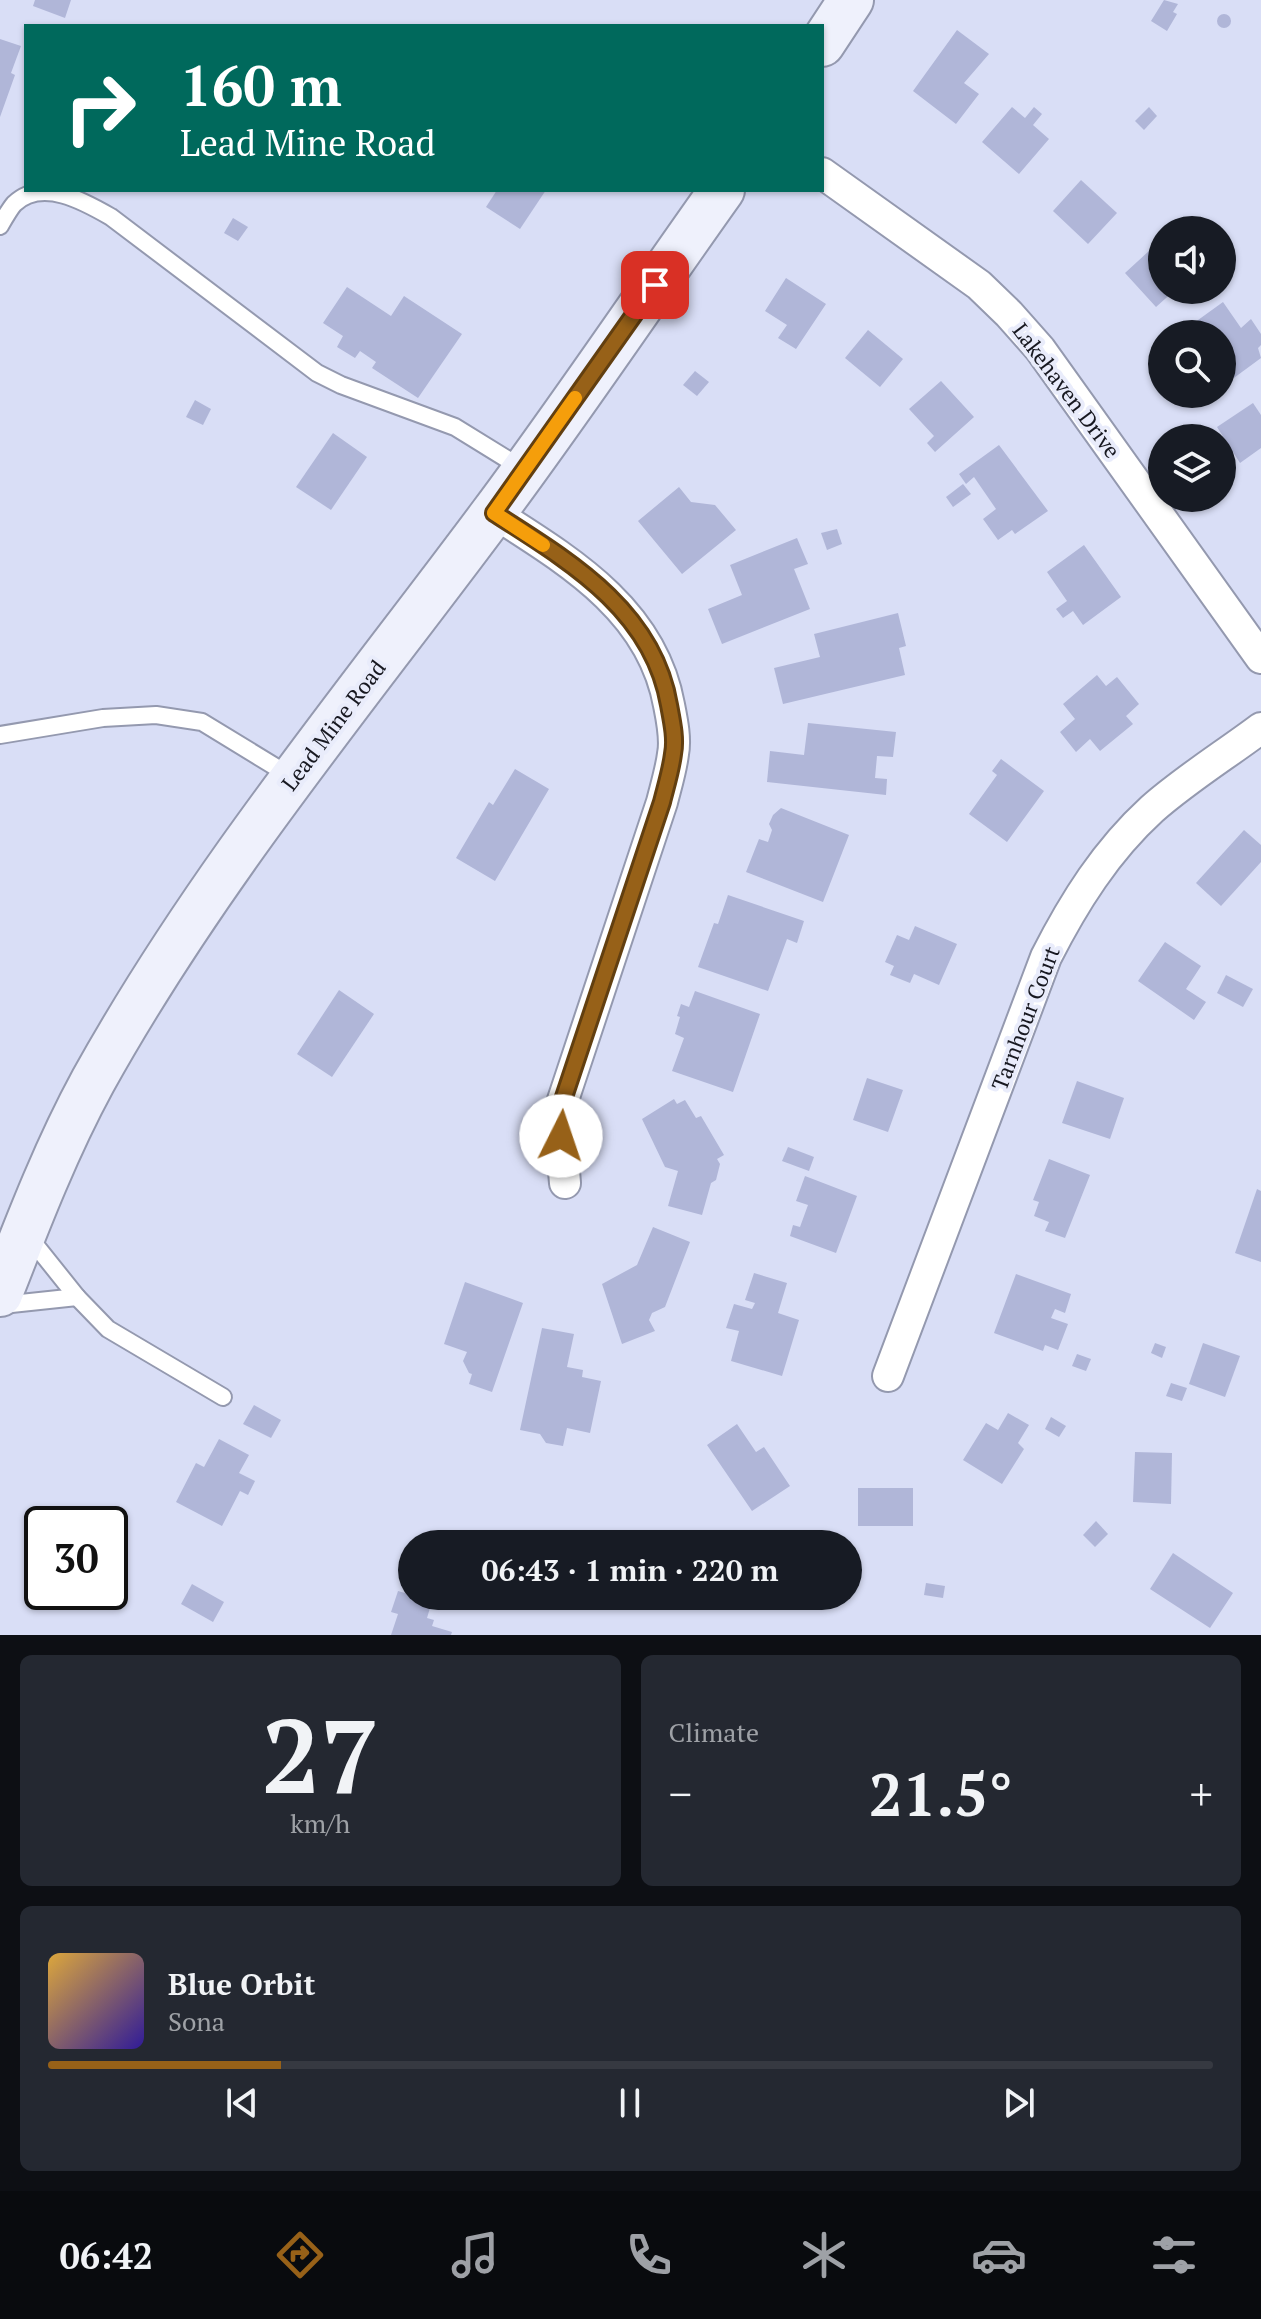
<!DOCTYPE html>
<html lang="en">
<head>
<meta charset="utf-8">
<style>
	:root { --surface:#171b24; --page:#242831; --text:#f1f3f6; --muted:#9ea1a6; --line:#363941; --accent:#976118 }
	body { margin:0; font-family:"PT Serif",serif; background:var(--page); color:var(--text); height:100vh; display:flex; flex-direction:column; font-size:30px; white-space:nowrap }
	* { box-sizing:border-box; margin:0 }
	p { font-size:26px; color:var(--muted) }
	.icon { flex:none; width:44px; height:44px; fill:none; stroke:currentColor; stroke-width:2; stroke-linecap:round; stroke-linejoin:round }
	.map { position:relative; height:1635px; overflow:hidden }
	.sheet { display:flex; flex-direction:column; gap:20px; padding:20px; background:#0d0f14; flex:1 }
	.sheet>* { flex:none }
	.banner { position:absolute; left:24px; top:24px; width:800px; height:168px; border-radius:0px; box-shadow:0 2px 6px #0004; background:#00695c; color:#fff; overflow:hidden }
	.fabs { position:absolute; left:1148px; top:216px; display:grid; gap:16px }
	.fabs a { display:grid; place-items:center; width:88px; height:88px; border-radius:50%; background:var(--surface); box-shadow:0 2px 6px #0004; font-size:40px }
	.speed { position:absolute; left:24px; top:1506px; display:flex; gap:16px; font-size:40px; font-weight:700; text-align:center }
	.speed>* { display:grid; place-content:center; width:104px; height:104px; border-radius:50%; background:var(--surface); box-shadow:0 2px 6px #0004; line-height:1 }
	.speed .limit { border:4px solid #111; border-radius:12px; background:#fff; color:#111 }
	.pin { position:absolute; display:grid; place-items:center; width:68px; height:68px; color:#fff; margin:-34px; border-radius:16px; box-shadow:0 4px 12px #0006 }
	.me { position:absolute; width:88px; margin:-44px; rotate:4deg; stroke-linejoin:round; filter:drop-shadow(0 0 6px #0008) }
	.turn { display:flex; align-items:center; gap:28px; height:168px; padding:0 24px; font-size:36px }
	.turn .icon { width:104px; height:104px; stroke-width:2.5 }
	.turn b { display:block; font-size:56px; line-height:68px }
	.big { font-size:60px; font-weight:700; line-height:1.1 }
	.sheet .widget { flex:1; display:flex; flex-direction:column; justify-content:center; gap:12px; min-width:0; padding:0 28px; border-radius:12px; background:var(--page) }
	.sheet .dial { align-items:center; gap:0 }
	.dial b { font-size:104px; line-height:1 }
	.song { display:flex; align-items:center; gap:24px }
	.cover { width:96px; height:96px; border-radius:12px; background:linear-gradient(135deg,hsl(40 70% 55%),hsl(250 70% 35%)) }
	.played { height:8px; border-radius:4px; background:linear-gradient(90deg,var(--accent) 20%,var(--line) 20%) }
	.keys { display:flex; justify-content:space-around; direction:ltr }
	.heat { display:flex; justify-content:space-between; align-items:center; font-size:44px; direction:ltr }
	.sheet .tiles { flex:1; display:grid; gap:20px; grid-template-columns:1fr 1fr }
	.widget:last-child { grid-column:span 2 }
	.trip { position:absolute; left:398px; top:1530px; width:464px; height:80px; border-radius:40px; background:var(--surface); box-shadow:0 2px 6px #0004; font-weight:700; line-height:80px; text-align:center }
	.tab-bar { display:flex; height:128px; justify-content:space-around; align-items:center; background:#090b0e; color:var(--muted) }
	.tab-bar .icon { width:56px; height:56px }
	.tab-bar .active { color:var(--accent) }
	.tab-bar b { font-size:36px; color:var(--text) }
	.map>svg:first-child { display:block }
	.building { fill:#b0b6d8 }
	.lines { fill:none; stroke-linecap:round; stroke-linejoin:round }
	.lane-casing { stroke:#9499af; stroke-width:20 }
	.street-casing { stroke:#9499af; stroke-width:34 }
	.secondary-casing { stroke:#9499af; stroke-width:48 }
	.lane { stroke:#fff; stroke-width:16 }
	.street { stroke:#fff; stroke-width:30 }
	.secondary { stroke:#eff1fc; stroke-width:44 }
	.route-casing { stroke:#623f10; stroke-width:20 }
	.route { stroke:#976118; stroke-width:14 }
	.slow { stroke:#f59e0b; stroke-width:14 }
	.labels { text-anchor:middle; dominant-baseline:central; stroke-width:8; stroke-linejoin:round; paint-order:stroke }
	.street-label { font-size:22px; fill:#171820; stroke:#e9ecfb }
</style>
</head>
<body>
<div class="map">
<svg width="1261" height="1635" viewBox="0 0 1261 1635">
	<rect width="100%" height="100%" fill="#d9def6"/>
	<!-- building -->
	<g class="building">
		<path d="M 35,0 L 71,0 L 65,18 L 33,6 Z"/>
		<path d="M 1164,0 L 1178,4 L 1173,12 L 1177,14 L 1167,31 L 1151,21 Z"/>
		<circle cx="1224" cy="21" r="7"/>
		<path d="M 957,30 L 989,54 L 964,83 L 979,94 L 956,124 L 913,91 Z"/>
		<path d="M 0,39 L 21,46 L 11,73 L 15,75 L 0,117 Z"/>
		<path d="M 1012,107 L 1025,118 L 1034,107 L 1042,114 L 1033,125 L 1049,139 L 1019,174 L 982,142 Z"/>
		<path d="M 1149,107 L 1157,116 L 1144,130 L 1135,121 Z"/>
		<path d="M 1081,180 L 1117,213 L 1088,244 L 1053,211 Z"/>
		<path d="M 497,190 L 546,190 L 520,229 L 486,207 Z"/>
		<path d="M 233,218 L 248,227 L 238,241 L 224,233 Z"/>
		<path d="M 1162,239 L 1162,290 L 1175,290 L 1156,307 L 1125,273 Z"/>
		<path d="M 786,278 L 826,304 L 796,349 L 778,338 L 787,325 L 765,311 Z"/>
		<path d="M 347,287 L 391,316 L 404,296 L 462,334 L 418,398 L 372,368 L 376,362 L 360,351 L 355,358 L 337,347 L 343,336 L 323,323 Z"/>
		<path d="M 1223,302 L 1241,328 L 1251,319 L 1261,334 L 1261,345 L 1258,348 L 1261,358 L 1227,383 L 1222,376 L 1222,334 L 1191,334 L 1187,328 Z"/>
		<path d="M 868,330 L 903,359 L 880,387 L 845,358 Z"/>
		<path d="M 695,371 L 709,382 L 697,396 L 683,385 Z"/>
		<path d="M 941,381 L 974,417 L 935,452 L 927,443 L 934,436 L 909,409 Z"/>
		<path d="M 195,400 L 211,409 L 203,425 L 186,417 Z"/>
		<path d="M 1253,403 L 1261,415 L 1261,448 L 1240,463 L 1217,427 Z"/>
		<path d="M 333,433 L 367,457 L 331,510 L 296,487 Z"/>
		<path d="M 999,445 L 1048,511 L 1015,534 L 1012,530 L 998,540 L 983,519 L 996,509 L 974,477 L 966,484 L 959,474 Z"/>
		<path d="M 963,484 L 971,494 L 953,507 L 946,497 Z"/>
		<path d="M 679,487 L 691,502 L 715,505 L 736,530 L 682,574 L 638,521 Z"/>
		<path d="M 837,529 L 842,544 L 827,550 L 821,533 Z"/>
		<path d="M 797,538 L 808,564 L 794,569 L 810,609 L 722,644 L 708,609 L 742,595 L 730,565 Z"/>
		<path d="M 1084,545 L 1121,597 L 1083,625 L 1073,611 L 1063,618 L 1056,609 L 1067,601 L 1047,572 Z"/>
		<path d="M 898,613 L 906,646 L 899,648 L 905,675 L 783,704 L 774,668 L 820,657 L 814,634 Z"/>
		<path d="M 1097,675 L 1106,686 L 1117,677 L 1139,704 L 1126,716 L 1133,724 L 1100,751 L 1090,739 L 1076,752 L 1060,732 L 1075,719 L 1063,704 Z"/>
		<path d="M 808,723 L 896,732 L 893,757 L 877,756 L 875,778 L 887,779 L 886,795 L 767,782 L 770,751 L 804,755 Z"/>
		<path d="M 1001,759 L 1044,791 L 1007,842 L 969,814 L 997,775 L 992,771 Z"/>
		<path d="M 515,769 L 549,789 L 495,881 L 456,858 L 489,802 L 493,805 Z"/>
		<path d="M 781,808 L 849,835 L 823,902 L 746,872 L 759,839 L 768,842 L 772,830 L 769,824 L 773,815 Z"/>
		<path d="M 1244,830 L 1261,845 L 1261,862 L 1221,906 L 1196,883 Z"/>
		<path d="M 728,895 L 804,921 L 797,943 L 787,939 L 768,991 L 698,967 L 714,923 L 718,924 Z"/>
		<path d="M 915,926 L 957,944 L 939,985 L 914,974 L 910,983 L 890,975 L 894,966 L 885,962 L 897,935 L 909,940 Z"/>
		<path d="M 1165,942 L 1201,966 L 1186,989 L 1206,1002 L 1194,1020 L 1138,981 Z"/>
		<path d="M 1226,975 L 1253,989 L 1243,1007 L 1217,993 Z"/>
		<path d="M 339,990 L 374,1014 L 332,1077 L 297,1054 Z"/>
		<path d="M 695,991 L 760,1014 L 733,1092 L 672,1071 L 684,1038 L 675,1034 L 680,1017 L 677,1016 L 681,1004 L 689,1007 Z"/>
		<path d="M 867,1078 L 903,1090 L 888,1132 L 853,1120 Z"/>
		<path d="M 1077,1081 L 1124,1098 L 1110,1139 L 1062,1123 Z"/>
		<path d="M 674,1099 L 677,1104 L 685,1100 L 696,1118 L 701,1116 L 724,1155 L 717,1159 L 720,1164 L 716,1180 L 711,1183 L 702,1215 L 668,1206 L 678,1171 L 665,1167 L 642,1119 Z"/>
		<path d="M 788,1147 L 814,1157 L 809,1171 L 782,1161 Z"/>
		<path d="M 1049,1159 L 1090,1175 L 1065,1238 L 1045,1231 L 1049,1222 L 1034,1216 L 1039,1202 L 1033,1200 Z"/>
		<path d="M 805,1176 L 857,1196 L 836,1253 L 790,1236 L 793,1225 L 800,1227 L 808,1205 L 796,1201 Z"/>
		<path d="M 1257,1189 L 1261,1191 L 1261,1262 L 1235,1253 Z"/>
		<path d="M 653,1227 L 690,1242 L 665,1307 L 652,1313 L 649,1320 L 655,1331 L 622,1344 L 602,1284 L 637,1265 Z"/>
		<path d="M 754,1273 L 787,1283 L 778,1313 L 799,1320 L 782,1376 L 731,1361 L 739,1331 L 726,1328 L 734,1304 L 752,1309 L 755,1303 L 745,1300 Z"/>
		<path d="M 1016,1274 L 1071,1294 L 1065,1313 L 1055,1309 L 1051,1318 L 1068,1324 L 1058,1350 L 1045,1345 L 1043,1351 L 994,1333 Z"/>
		<path d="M 465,1282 L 523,1303 L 492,1392 L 469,1384 L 472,1374 L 469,1373 L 463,1361 L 467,1352 L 444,1344 Z"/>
		<path d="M 542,1328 L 574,1334 L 567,1367 L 583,1370 L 582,1377 L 601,1381 L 590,1433 L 567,1428 L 563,1446 L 546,1443 L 540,1434 L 520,1430 Z"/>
		<path d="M 1155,1343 L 1166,1347 L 1162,1358 L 1151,1353 Z"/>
		<path d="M 1203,1343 L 1240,1356 L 1225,1397 L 1189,1384 Z"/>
		<path d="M 1077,1354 L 1091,1359 L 1086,1371 L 1072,1366 Z"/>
		<path d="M 1171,1383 L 1187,1388 L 1182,1401 L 1166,1396 Z"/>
		<path d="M 254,1405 L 281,1420 L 271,1438 L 243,1424 Z"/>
		<path d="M 1008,1413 L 1029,1425 L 1018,1443 L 1024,1449 L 1002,1484 L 963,1460 L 986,1423 L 998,1430 Z"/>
		<path d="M 1051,1417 L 1066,1426 L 1059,1437 L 1045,1429 Z"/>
		<path d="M 737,1424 L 756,1452 L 764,1447 L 790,1486 L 752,1511 L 707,1445 Z"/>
		<path d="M 219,1439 L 249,1455 L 239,1473 L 255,1481 L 248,1495 L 240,1491 L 222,1526 L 176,1502 L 196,1463 L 204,1467 Z"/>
		<path d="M 1135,1452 L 1172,1453 L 1171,1504 L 1133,1502 Z"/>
		<rect x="858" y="1488" width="55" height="38"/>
		<path d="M 1096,1521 L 1108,1534 L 1095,1547 L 1083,1535 Z"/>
		<path d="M 1173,1553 L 1233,1593 L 1210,1628 L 1150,1589 Z"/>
		<path d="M 926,1583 L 945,1586 L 943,1598 L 924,1595 Z"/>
		<path d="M 192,1584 L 224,1602 L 213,1622 L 181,1604 Z"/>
		<path d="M 398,1591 L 432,1601 L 427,1618 L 434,1620 L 432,1626 L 452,1632 L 451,1635 L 391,1635 L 398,1614 L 391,1612 Z"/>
	</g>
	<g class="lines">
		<!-- lane casing -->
		<g class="lane-casing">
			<g id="lane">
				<path d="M 0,226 C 4,219 9,210 14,204 C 42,177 85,202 111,217 L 317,373 L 341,385 L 455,427 L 523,469"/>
				<path d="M 0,735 L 103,718 L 156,715 L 202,722 L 292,777"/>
				<path d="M 77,1297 L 108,1329 L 223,1397"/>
				<path d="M 2,1305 L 77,1297 L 29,1237"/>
			</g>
		</g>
		<!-- street casing -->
		<g class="street-casing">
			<g id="street">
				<path d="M 822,173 L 979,285 L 1009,314 L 1040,349 L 1261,658"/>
				<path d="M 494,513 C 569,561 652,610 669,705 C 672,720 676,739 673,754 C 671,770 666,786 662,802 L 559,1112 L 565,1183"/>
				<path d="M 888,1376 L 1046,957 C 1074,902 1106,851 1152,809 C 1186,779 1225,755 1261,728"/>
			</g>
		</g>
		<!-- secondary casing -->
		<g class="secondary-casing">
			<g id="secondary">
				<path d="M 822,44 L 851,0"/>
				<path d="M 0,1294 C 28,1222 56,1149 93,1081 C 205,879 354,700 491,516 C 571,409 645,298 722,190"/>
			</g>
		</g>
		<!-- lane -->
		<use href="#lane" class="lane"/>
		<!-- street -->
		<use href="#street" class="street"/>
		<!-- secondary -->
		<use href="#secondary" class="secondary"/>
	</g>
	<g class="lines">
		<!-- route casing -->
		<g class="route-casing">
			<path id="route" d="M 561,1136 L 559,1112 L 662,802 C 666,786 671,770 673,754 C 676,739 672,721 669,705 C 653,610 569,561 494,513 L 655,285"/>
		</g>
		<!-- route -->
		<use href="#route" class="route"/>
		<!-- slow -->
		<path class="slow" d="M 543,545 L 494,513 L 575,398"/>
	</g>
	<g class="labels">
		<!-- street labels -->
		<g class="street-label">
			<text transform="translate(1067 390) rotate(53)">Lakehaven Drive</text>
			<text transform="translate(333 725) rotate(-53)">Lead Mine Road</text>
			<text transform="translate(1025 1018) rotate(-69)">Tarnhour Court</text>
		</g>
	</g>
</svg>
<div class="fabs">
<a><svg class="icon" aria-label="sound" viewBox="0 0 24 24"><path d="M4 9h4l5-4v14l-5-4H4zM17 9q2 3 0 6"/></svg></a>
<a><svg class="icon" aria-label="search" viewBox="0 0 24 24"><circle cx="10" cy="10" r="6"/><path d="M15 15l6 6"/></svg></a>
<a><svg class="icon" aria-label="layers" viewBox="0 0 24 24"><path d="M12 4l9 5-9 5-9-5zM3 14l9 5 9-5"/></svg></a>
</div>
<div class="speed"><div class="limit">30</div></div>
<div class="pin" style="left:655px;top:285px;background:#d93025"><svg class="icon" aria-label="arrive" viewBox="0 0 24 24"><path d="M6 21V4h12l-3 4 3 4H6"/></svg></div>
<svg class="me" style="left:561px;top:1136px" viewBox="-20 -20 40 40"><circle r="19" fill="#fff"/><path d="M0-13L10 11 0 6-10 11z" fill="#976118"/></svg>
<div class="trip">06:43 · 1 min · 220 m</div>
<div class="banner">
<div class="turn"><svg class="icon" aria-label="right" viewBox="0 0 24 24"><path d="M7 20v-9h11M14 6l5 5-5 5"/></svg><div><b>160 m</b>Lead Mine Road</div></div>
</div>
</div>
<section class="sheet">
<div class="tiles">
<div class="widget dial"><b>27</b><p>km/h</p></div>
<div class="widget"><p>Climate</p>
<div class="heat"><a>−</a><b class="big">21.5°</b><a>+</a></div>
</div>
<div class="widget">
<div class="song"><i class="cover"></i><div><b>Blue Orbit</b><p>Sona</p></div></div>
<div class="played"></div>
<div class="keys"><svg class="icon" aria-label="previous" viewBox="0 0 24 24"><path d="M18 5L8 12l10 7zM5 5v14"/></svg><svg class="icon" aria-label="pause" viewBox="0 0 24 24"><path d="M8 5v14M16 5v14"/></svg><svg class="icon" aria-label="next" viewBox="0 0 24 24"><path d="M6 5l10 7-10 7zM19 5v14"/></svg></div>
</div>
</div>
</section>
<nav class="tab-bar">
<b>06:42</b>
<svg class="icon active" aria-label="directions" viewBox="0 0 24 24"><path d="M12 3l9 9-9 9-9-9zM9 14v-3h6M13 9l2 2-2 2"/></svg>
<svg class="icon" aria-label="music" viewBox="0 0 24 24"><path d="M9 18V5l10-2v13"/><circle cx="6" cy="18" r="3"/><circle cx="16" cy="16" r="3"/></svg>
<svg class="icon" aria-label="phone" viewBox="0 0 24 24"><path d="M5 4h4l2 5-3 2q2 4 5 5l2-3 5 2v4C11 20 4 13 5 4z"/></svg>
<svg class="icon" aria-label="climate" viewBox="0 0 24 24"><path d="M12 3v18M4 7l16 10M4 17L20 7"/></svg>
<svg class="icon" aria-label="car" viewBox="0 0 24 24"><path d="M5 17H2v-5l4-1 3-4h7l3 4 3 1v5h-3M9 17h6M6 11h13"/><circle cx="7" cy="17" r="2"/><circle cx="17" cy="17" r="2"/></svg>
<svg class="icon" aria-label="filters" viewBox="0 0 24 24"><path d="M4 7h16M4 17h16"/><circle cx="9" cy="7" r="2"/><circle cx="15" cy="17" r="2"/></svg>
</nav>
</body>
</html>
